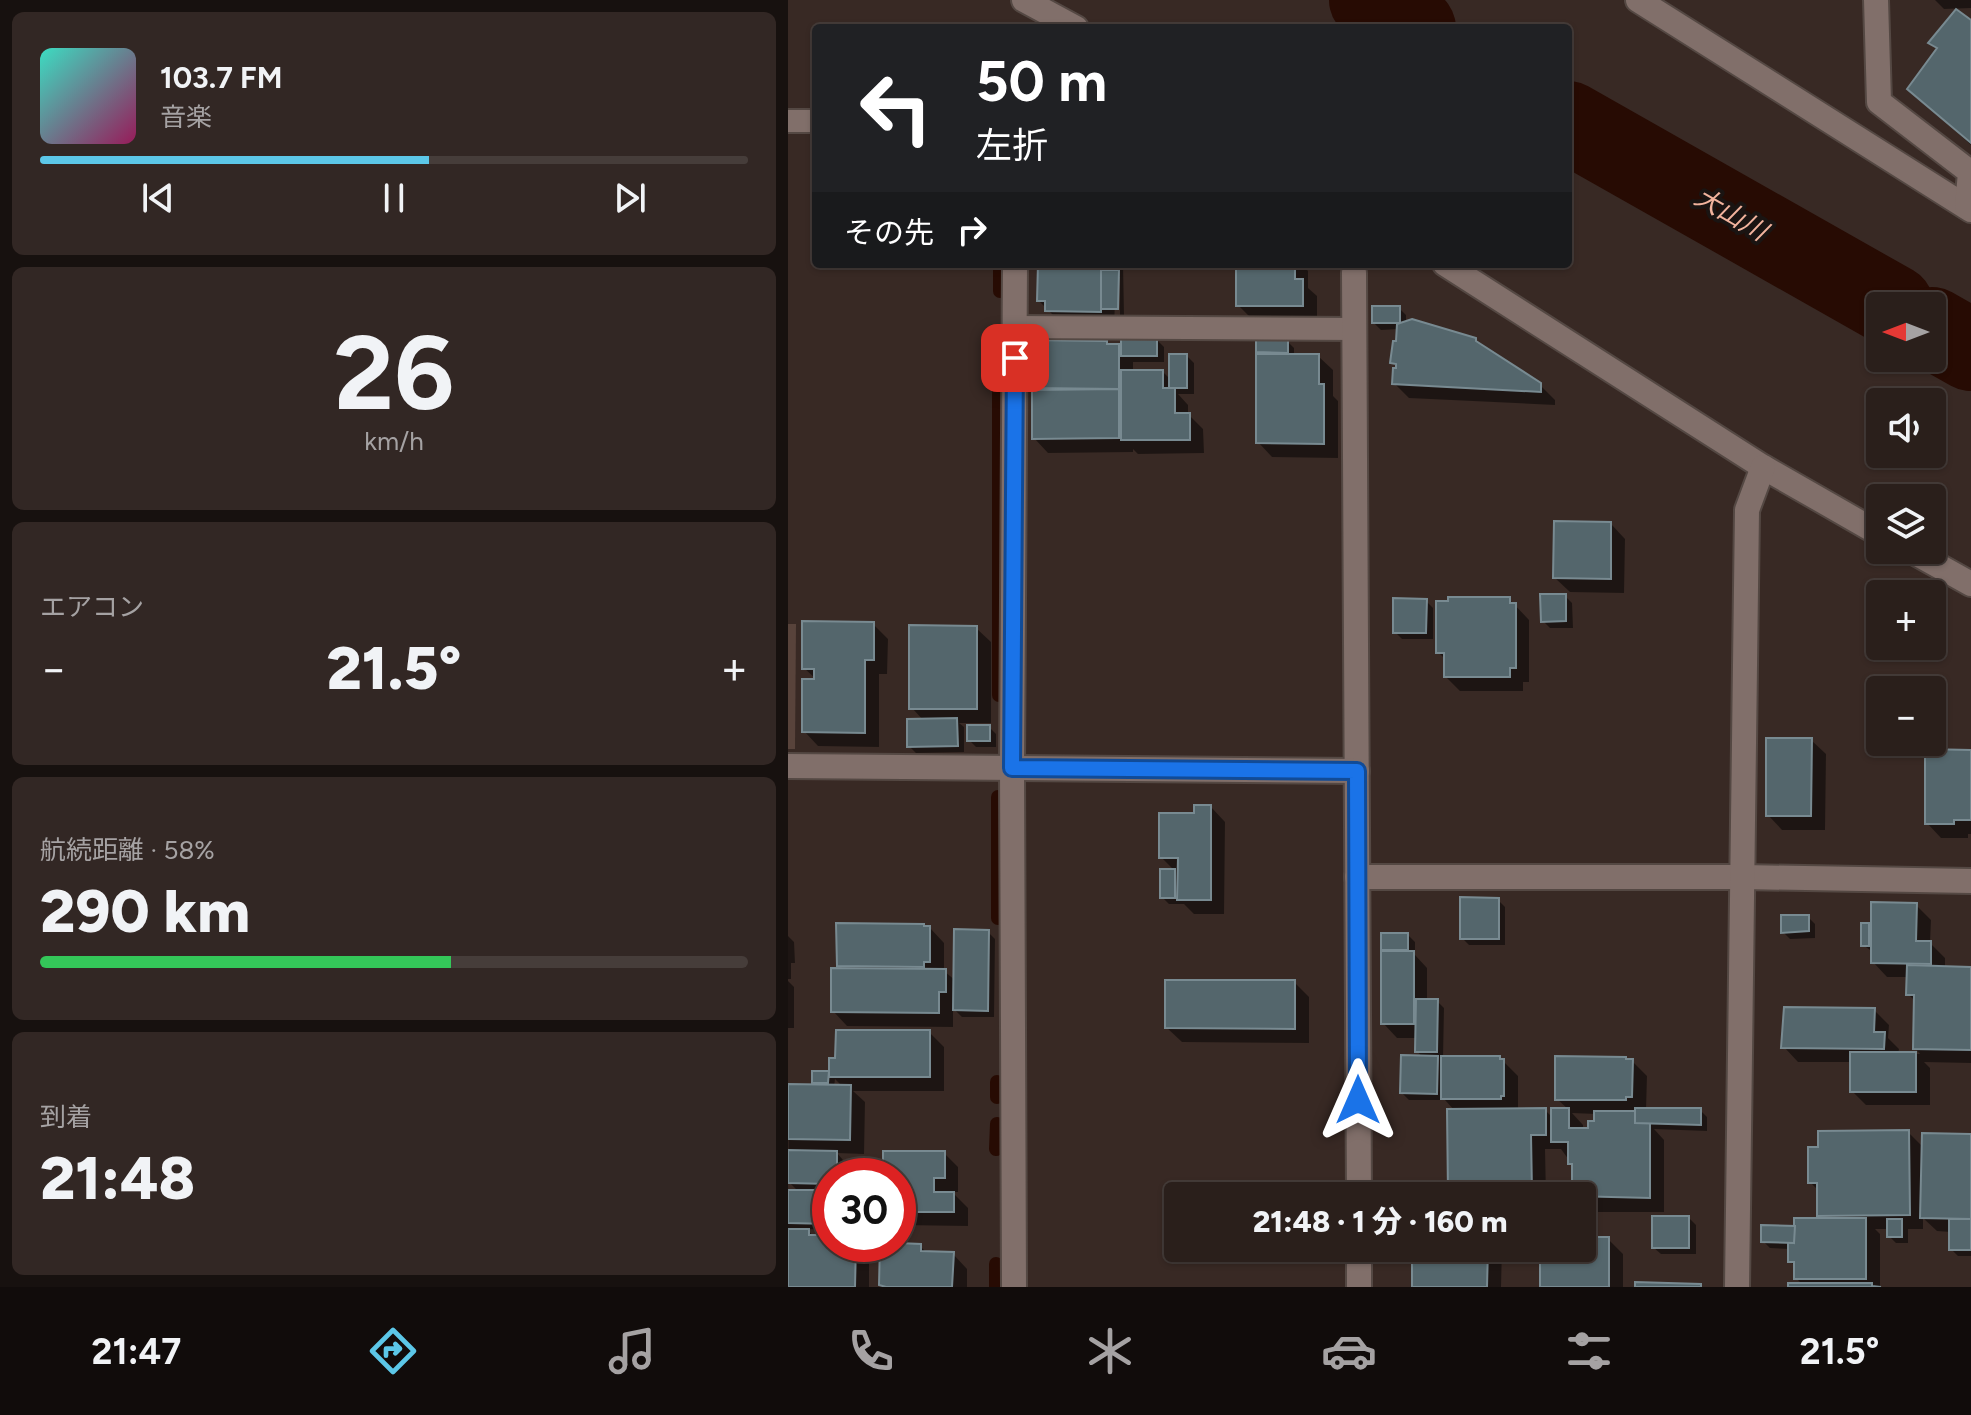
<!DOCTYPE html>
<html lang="ja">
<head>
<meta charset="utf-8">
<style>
	:root { --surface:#2a1f1b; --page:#322724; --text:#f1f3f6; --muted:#a5a2a3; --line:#463d3a; --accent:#5cc7e8 }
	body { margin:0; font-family:Figtree,"Noto Sans JP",sans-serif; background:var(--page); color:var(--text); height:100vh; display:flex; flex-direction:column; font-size:30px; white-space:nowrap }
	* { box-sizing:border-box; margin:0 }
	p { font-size:26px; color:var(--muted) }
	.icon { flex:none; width:44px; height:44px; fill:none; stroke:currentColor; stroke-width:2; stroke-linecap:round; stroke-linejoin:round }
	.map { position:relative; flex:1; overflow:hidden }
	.sheet { display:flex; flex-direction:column; gap:12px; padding:12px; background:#17110f; width:788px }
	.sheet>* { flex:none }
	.guide { position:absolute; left:24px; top:24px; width:760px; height:244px; border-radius:8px; box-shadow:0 2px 6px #0004,0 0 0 2px var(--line); background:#202124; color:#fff; overflow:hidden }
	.needle { width:52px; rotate:270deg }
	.tools { position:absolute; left:1078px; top:292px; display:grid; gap:16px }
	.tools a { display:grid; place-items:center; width:80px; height:80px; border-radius:8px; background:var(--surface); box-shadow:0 2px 6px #0004,0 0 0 2px var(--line); font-size:40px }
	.speed { position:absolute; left:24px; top:1158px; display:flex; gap:16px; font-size:40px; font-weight:700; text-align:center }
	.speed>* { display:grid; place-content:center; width:104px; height:104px; border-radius:50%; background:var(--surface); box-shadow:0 2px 6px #0004,0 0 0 2px var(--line); line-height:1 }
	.speed .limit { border:12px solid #d22; background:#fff; color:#111 }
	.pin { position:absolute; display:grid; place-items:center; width:68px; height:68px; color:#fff; margin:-34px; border-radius:16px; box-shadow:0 4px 12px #0006 }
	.me { position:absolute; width:88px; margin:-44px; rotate:0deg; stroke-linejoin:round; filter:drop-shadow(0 0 6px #0008) }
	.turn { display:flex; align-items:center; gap:28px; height:168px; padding:0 32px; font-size:36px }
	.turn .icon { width:104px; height:104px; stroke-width:2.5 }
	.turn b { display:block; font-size:56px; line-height:68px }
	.then { display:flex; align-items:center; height:76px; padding:0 32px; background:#0003; gap:16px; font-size:30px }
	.big { font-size:60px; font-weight:800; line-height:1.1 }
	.sheet .card { flex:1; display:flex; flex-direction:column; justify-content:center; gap:12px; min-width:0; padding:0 28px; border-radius:12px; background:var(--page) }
	.sheet .dial { align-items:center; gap:0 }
	.dial b { font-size:104px; line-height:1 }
	.song { display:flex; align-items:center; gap:24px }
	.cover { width:96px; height:96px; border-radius:12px; background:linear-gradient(135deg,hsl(170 70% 55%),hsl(330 70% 35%)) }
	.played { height:8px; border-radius:4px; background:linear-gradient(90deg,var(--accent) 55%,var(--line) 55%) }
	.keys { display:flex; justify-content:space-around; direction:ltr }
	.heat { display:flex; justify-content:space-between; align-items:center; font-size:44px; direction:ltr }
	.charge { height:12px; border-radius:6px; background:linear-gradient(90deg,#34c759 58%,var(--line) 0) }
	.trip { position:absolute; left:376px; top:1182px; width:432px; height:80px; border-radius:8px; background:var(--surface); box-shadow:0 2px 6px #0004,0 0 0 2px var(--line); font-weight:800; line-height:80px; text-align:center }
	.tabs { display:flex; height:128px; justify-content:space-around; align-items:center; background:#110c0b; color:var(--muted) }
	.tabs .icon { width:56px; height:56px }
	.tabs .current { color:var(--accent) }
	.tabs b { font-size:36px; color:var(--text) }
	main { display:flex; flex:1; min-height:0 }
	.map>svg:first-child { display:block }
	.green { fill:#58433b }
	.shadow { fill:#0007; fill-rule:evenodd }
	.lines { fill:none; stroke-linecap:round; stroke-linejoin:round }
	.stream { stroke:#270b03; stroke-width:14 }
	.river { stroke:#270b03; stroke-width:82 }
	.building { fill:#54666c; stroke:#788a91; stroke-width:2 }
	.lane-casing { stroke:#544843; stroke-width:26 }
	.street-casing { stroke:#544843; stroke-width:28 }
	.lane { stroke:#816f6a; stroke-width:22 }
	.street { stroke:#816f6a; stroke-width:24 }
	.route-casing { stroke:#114b97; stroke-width:20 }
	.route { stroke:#1a73e8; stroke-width:14 }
	.labels { text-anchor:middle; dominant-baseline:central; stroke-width:8; stroke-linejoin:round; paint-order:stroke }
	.water-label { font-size:26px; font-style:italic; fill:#f2b39d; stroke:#1a1412 }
</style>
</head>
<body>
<main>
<section class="sheet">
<div class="card">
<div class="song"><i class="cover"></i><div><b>103.7 FM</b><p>音楽</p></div></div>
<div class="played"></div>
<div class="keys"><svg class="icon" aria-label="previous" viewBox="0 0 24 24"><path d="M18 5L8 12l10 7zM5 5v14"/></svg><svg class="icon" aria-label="pause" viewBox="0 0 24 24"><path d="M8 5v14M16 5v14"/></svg><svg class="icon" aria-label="next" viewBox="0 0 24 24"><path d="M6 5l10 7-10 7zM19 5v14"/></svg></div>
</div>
<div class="card dial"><b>26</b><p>km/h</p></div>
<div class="card"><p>エアコン</p>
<div class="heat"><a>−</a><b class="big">21.5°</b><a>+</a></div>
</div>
<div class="card"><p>航続距離 · 58%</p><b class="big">290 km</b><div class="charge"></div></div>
<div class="card"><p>到着</p><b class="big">21:48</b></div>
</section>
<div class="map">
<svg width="1183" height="1287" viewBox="0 0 1183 1287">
	<rect width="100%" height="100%" fill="#382924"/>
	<!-- green -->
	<path class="green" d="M 0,624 L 8,624 L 7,749 L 0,749 Z"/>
	<!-- shadow -->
	<g class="shadow">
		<path d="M 1147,0 L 1183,0 L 1183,8 L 1156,9 Z"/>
		<path d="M 1183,23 L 1183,145 L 1122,89 L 1150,50 L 1143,42 Z"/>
		<path d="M 253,264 L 335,264 L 336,315 L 332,315 L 332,277 L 328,277 L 326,326 L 274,324 L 251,301 Z"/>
		<path d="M 378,264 L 409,264 L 409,265 L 379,265 Z"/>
		<path d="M 450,264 L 514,264 L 520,271 L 520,288 L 529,296 L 529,320 L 465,320 L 450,305 Z"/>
		<path d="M 611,308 L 618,315 L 618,323 L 695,348 L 752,385 L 767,400 L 767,405 L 621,398 L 606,383 L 612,370 L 605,363 L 611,329 L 593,330 L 586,323 Z"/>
		<path d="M 369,340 L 376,347 L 376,362 L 345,362 L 345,372 L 375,372 L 383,380 L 399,356 L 406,363 L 406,394 L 390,394 L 400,405 L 400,414 L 415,429 L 416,453 L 350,454 L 345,449 L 345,452 L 260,453 L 246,438 L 251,392 L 246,387 L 318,343 L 321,346 L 330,346 L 335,350 Z"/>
		<path d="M 499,341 L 506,348 L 506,356 L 530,356 L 545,370 L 545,396 L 550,401 L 550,458 L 484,457 L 470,442 L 474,356 L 470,352 Z"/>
		<path d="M 823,524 L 837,539 L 836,593 L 782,592 L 767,578 Z"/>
		<path d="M 777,596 L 784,603 L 785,628 L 762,628 L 755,621 Z"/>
		<path d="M 721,599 L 741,620 L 741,682 L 735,682 L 735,691 L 672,691 L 658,677 L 658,660 L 650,652 Z"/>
		<path d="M 638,601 L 645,608 L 645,639 L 614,639 L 607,632 Z"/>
		<path d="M 85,624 L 100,639 L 99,674 L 91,674 L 91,747 L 30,746 L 16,731 L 30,681 L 16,668 Z"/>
		<path d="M 188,628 L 203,642 L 203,723 L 171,723 L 176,727 L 176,752 L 128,753 L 121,746 L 136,721 L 124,708 Z"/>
		<path d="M 201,727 L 208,734 L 208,747 L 188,747 L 181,740 Z"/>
		<path d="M 1023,740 L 1038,754 L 1037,830 L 994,830 L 980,815 Z"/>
		<path d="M 1183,752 L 1183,834 L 1180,834 L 1180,838 L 1153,838 L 1139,823 Z"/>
		<path d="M 423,807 L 437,822 L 436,914 L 406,914 L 396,904 L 381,904 L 374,897 L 387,871 L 373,857 L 408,815 Z"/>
		<path d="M 710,900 L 717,907 L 717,945 L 681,945 L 674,938 Z"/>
		<path d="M 1128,905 L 1143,920 L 1142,943 L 1157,958 L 1157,968 L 1183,969 L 1183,1063 L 1136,1062 L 1142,1068 L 1142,1105 L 1078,1105 L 1064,1091 L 1064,1062 L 1010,1062 L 996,1047 L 1086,1010 L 1101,1025 L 1100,1038 L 1111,1049 L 1110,1054 L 1132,1054 L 1127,1048 L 1128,1002 L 1120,994 L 1120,977 L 1099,977 L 1085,962 L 1085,952 L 1075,945 L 1080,925 L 1085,930 Z"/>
		<path d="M 1020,917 L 1027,924 L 1027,938 L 1002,939 L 995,932 Z"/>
		<path d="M 142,928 L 156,943 L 156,971 L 168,981 L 200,932 L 207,939 L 206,1017 L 174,1017 L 165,1008 L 165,1027 L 59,1026 L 45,1011 L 56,970 L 51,965 Z"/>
		<path d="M 620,935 L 627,942 L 627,955 L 639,968 L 639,1001 L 649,1001 L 656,1008 L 655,1058 L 715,1061 L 730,1076 L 730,1110 L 757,1110 L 766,1119 L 781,1110 L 769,1099 L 844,1061 L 859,1076 L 858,1110 L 912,1110 L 919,1117 L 919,1131 L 866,1129 L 876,1140 L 876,1212 L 801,1212 L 794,1205 L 786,1167 L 773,1149 L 757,1149 L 758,1196 L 666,1196 L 662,1192 L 667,1111 L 657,1100 L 621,1100 L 614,1093 L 635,1058 L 629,1051 L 629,1038 L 609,1038 L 595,1023 L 599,953 L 595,949 ZM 784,1113 L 808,1114 L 808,1123 L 802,1130 L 795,1130 L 795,1125 Z"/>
		<path d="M 0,936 L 6,942 L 7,963 L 3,963 L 3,979 L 0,979 Z"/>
		<path d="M 0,981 L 6,987 L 6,1028 L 0,1028 Z"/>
		<path d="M 506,982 L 521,997 L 521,1043 L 394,1042 L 379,1028 Z"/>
		<path d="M 141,1032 L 156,1047 L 156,1091 L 65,1091 L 77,1102 L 76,1154 L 49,1153 L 55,1160 L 55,1176 L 42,1176 L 42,1230 L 19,1229 L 26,1237 L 42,1237 L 42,1244 L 70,1244 L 81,1259 L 81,1287 L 0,1287 L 0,1214 L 11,1192 L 1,1182 L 0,1086 L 31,1087 L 26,1082 L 40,1073 L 43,1076 ZM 47,1079 L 55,1087 L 46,1087 Z"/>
		<path d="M 1120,1132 L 1135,1147 L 1183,1136 L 1183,1256 L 1170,1256 L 1163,1249 L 1163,1232 L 1149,1231 L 1135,1218 L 1135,1229 L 1120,1229 L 1120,1243 L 1108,1243 L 1101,1236 L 1101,1229 L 1087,1229 L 1092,1234 L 1092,1287 L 1002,1287 L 1015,1285 L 1008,1278 L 1008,1267 L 1002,1261 L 1002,1249 L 982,1248 L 975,1241 L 1036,1220 L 1031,1215 L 1031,1191 L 1022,1182 Z"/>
		<path d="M 156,1153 L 170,1167 L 170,1192 L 164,1192 L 180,1208 L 180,1226 L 112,1225 L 110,1176 L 97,1176 Z"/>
		<path d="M 901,1218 L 908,1225 L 908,1254 L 873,1254 L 866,1248 Z"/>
		<path d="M 794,1239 L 820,1239 L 835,1254 L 835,1287 L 754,1287 L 754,1248 L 794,1248 Z"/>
		<path d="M 132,1246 L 139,1253 L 165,1254 L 179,1269 L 179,1287 L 96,1287 L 93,1284 Z"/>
		<path d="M 643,1248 L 714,1248 L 713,1287 L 626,1287 Z"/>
	</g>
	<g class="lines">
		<!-- stream -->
		<g class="stream">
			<path d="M 212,291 L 212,264"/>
			<path d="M 211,695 L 211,390"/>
			<path d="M 210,797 L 210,918"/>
			<path d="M 209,1082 L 209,1097"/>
			<path d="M 208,1149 L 209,1124"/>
			<path d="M 208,1287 L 208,1264"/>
		</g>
		<!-- river -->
		<g class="river">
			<path d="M 582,0 L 627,28"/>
			<path d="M 780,122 L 1105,306"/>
			<path d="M 1144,328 L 1183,350"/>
		</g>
	</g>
	<!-- building -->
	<g class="building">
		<path d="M 1168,9 L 1183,20 L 1183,143 L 1119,89 L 1149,48 L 1140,43 Z"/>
		<path d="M 250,264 L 313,264 L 313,312 L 257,311 L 257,301 L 249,301 Z"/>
		<path d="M 448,264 L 507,264 L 507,279 L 515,279 L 515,306 L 448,306 Z"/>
		<path d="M 313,270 L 331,270 L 330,309 L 313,309 Z"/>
		<rect x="584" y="306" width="28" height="17"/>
		<path d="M 624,319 L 688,338 L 688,341 L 753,383 L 753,392 L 604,384 L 605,368 L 608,368 L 608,364 L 602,363 L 605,341 L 608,341 L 609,324 Z"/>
		<rect x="333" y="338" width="36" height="18"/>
		<path d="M 468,339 L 500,339 L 500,353 L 468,352 Z"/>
		<path d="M 244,340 L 319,341 L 319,344 L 331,344 L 331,389 L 244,388 Z"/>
		<rect x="381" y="354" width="18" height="34"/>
		<path d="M 468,354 L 531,354 L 531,384 L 536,384 L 536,444 L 468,443 Z"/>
		<path d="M 333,370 L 375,370 L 375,388 L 387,388 L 387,413 L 402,413 L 402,440 L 333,440 Z"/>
		<path d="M 331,389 L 331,438 L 244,439 L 244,390 Z"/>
		<path d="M 766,521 L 823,522 L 823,579 L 765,578 Z"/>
		<path d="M 752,594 L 778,594 L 778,621 L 753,622 Z"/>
		<path d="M 660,597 L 722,597 L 722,603 L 728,603 L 728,668 L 722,668 L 722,677 L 656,677 L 656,653 L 648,653 L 648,601 L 660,601 Z"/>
		<path d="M 605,598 L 639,599 L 638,633 L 605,633 Z"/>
		<path d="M 14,621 L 86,622 L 86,660 L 77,660 L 77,733 L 14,732 L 14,679 L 26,679 L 26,669 L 14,669 Z"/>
		<path d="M 121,625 L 189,626 L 189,709 L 121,709 Z"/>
		<path d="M 169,718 L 170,746 L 119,747 L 119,719 Z"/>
		<rect x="179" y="725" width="23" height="16"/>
		<path d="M 978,738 L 1024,738 L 1023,816 L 978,816 Z"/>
		<path d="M 1137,749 L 1183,750 L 1183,820 L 1166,820 L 1166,824 L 1137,824 Z"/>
		<path d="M 406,805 L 423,805 L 423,900 L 389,900 L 390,858 L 371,858 L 371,813 L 406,813 Z"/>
		<rect x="372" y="869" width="15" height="29"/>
		<path d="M 672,897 L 711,898 L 711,939 L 672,939 Z"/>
		<path d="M 1083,902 L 1129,903 L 1128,941 L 1143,941 L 1143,964 L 1083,963 Z"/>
		<path d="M 993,915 L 1021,915 L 1021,931 L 993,933 Z"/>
		<path d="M 48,923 L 136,924 L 136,926 L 142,926 L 142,962 L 136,962 L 136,967 L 49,966 Z"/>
		<rect x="1073" y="923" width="8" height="23"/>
		<path d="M 166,929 L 201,930 L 200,1011 L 165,1010 Z"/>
		<rect x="593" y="933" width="27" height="17"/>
		<rect x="593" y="951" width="33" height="73"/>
		<path d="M 1119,965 L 1183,967 L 1183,1050 L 1125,1049 L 1126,995 L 1118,995 Z"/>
		<path d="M 43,968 L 158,969 L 158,992 L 151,992 L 151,1013 L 43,1012 Z"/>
		<path d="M 377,980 L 507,980 L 507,1029 L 377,1028 Z"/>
		<path d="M 628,999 L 650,999 L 649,1052 L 627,1052 Z"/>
		<path d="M 996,1007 L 1087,1008 L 1086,1032 L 1097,1032 L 1096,1049 L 993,1048 Z"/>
		<path d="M 48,1030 L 142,1030 L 142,1077 L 41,1077 L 41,1058 L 47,1058 Z"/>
		<rect x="1062" y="1052" width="66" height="40"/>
		<path d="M 613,1055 L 650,1056 L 649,1094 L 612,1093 Z"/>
		<path d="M 653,1056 L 712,1056 L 712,1059 L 716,1059 L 716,1096 L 713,1096 L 713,1099 L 653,1099 Z"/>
		<path d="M 767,1056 L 838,1057 L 838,1059 L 845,1059 L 844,1097 L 838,1097 L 838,1100 L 767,1100 Z"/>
		<path d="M 24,1071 L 41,1071 L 40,1083 L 24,1083 Z"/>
		<path d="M 0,1084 L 63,1085 L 62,1140 L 0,1139 Z"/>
		<path d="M 758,1108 L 758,1135 L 743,1135 L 744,1192 L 660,1193 L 659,1109 Z"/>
		<path d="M 763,1108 L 781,1108 L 781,1128 L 800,1128 L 800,1121 L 806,1121 L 806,1111 L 847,1111 L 847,1123 L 862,1123 L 862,1198 L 784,1196 L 784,1164 L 780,1164 L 780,1142 L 763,1142 Z"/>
		<path d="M 847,1108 L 913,1108 L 913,1125 L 847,1123 Z"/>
		<path d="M 1121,1130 L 1122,1215 L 1029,1216 L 1029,1183 L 1020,1183 L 1020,1147 L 1030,1147 L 1030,1131 Z"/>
		<path d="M 1134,1133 L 1183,1134 L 1183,1219 L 1132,1218 Z"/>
		<path d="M 0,1150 L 49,1151 L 49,1176 L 42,1176 L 42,1184 L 0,1183 Z"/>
		<path d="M 95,1151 L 157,1151 L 157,1178 L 146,1178 L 146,1192 L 166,1192 L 166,1212 L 110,1212 L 110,1176 L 95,1176 Z"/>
		<path d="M 0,1190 L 42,1190 L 42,1224 L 0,1223 Z"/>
		<rect x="864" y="1216" width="37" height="32"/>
		<path d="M 1006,1218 L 1078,1218 L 1078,1279 L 1006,1279 L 1006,1262 L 1000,1262 L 1000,1242 L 1006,1243 Z"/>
		<rect x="1099" y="1219" width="15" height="18"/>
		<rect x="1161" y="1219" width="22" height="31"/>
		<path d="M 973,1225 L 1007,1226 L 1006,1243 L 973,1242 Z"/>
		<path d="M 0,1229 L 21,1229 L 21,1235 L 42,1235 L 42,1244 L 68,1244 L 67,1287 L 0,1287 Z"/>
		<path d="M 794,1237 L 821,1237 L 821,1287 L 752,1287 L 752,1248 L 794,1248 Z"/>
		<path d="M 110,1243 L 133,1244 L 133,1251 L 166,1252 L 164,1287 L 98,1287 L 91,1285 L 92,1244 Z"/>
		<path d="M 624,1248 L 700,1248 L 699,1287 L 624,1287 Z"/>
		<path d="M 847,1282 L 913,1284 L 913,1287 L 847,1287 Z"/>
		<path d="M 1000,1283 L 1084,1283 L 1084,1286 L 1093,1287 L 1000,1287 Z"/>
	</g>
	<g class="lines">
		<!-- lane casing -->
		<g class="lane-casing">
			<g id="lane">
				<path d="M 0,121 L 28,121"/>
				<path d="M 227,327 L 567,329"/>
			</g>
		</g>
		<!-- street casing -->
		<g class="street-casing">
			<g id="street">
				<path d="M 236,0 L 288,28"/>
				<path d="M 850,0 L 1183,210"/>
				<path d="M 1088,0 L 1091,102 L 1182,172 L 1179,207"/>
				<path d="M 657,264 L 975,467 L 1092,534"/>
				<path d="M 566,273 L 571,1196"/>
				<path d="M 1122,550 L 1183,584"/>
				<path d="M 0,766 L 569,771"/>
				<path d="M 569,877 L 955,877 L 1183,881"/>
				<path d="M 571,1248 L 571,1287"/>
				<path d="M 226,1287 L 224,768 L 227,264"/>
				<path d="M 949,1287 L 959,510 L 975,467"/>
			</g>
		</g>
		<!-- lane -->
		<use href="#lane" class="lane"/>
		<!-- street -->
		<use href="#street" class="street"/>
	</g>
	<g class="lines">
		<!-- route casing -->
		<g class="route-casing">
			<path id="route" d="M 227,358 L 224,768 L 569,771 L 570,1100"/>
		</g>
		<!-- route -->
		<use href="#route" class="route"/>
	</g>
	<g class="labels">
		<!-- water labels -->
		<g class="water-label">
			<text transform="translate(943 214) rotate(30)">大山川</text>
		</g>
	</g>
</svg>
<div class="tools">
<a><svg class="needle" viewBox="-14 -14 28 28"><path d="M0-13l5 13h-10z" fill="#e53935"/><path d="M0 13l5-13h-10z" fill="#a5a2a3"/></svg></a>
<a><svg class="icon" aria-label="sound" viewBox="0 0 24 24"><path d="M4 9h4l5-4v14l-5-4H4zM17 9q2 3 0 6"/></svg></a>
<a><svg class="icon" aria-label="layers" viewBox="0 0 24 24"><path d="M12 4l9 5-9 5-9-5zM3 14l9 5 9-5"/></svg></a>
<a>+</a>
<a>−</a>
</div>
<div class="speed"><div class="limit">30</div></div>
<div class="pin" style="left:227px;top:358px;background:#d93025"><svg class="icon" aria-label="arrive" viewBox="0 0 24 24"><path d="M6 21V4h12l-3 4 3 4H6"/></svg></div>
<svg class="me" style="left:570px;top:1100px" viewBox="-20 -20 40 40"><path d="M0-17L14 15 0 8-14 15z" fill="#1a73e8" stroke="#fff" stroke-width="4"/></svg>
<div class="trip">21:48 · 1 分 · 160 m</div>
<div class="guide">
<div class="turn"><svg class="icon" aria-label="left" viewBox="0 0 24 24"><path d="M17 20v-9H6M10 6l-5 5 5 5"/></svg><div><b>50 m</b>左折</div></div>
<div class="then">その先<svg class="icon" aria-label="right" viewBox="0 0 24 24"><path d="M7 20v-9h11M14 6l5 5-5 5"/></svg></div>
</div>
</div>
</main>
<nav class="tabs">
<b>21:47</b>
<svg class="icon current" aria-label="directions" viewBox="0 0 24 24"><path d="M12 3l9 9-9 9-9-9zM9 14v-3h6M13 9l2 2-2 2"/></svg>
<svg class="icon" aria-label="music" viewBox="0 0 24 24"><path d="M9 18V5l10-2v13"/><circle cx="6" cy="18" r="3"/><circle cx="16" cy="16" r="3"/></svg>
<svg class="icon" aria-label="phone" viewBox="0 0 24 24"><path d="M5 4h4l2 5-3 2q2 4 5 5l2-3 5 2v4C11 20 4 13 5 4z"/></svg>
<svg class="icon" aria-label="climate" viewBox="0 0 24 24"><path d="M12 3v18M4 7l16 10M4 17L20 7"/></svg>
<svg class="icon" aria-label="car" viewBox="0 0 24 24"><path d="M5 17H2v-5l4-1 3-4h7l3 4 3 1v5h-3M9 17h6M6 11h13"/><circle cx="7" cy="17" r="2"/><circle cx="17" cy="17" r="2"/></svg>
<svg class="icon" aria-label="filters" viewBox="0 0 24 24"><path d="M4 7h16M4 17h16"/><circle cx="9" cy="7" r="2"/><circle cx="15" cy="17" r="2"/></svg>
<b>21.5°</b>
</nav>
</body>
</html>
